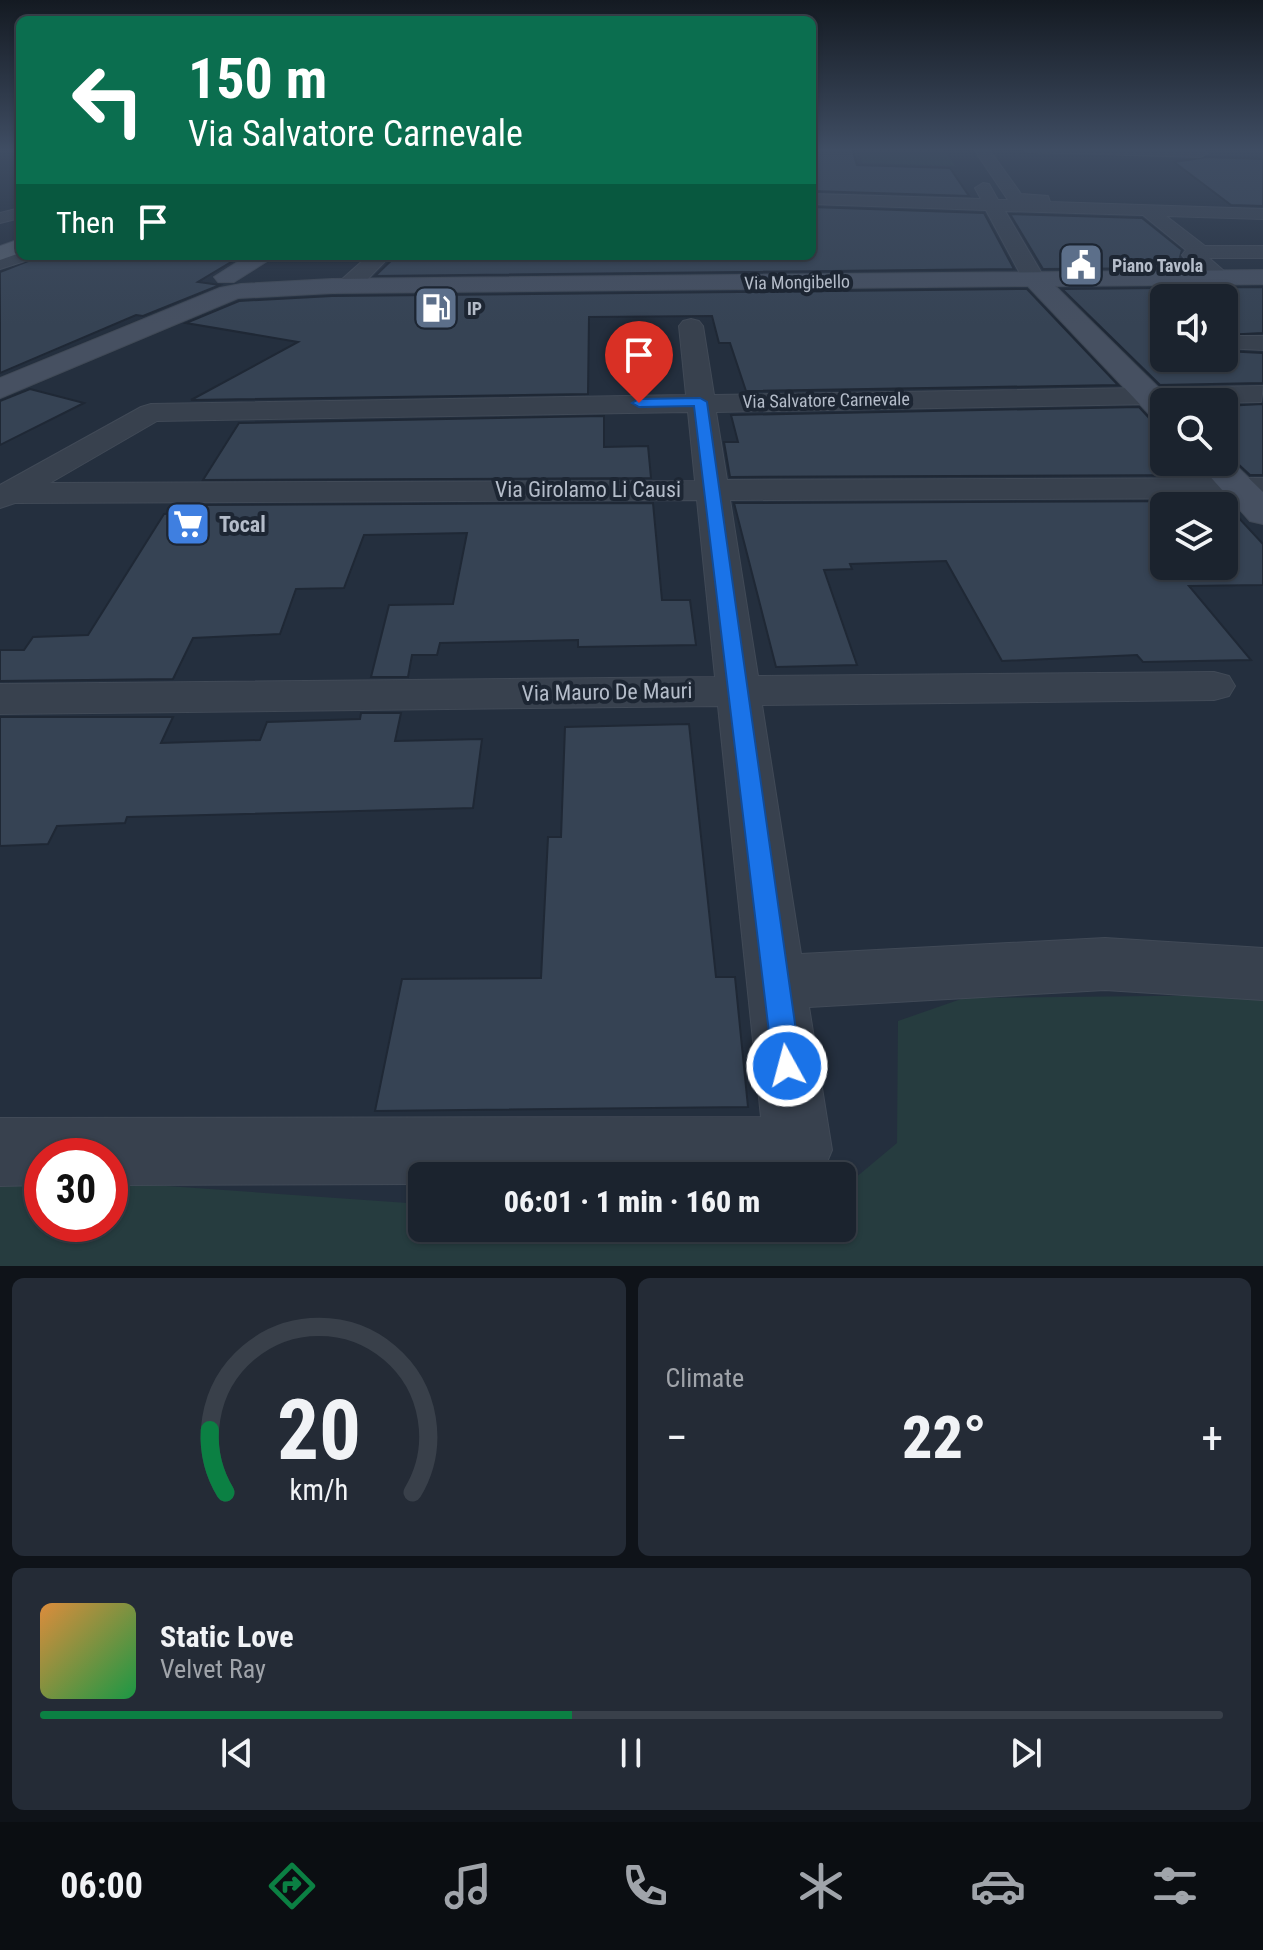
<!DOCTYPE html>
<html lang="en">
<head>
<meta charset="utf-8">
<style>
	:root { --surface:#1b232e; --page:#242b36; --text:#f1f3f6; --muted:#a0a4aa; --line:#39404a; --accent:#0b8043 }
	body { margin:0; font-family:"Roboto Condensed",sans-serif; background:var(--page); color:var(--text); height:100vh; display:flex; flex-direction:column; font-size:30px; white-space:nowrap }
	* { box-sizing:border-box; margin:0 }
	p { font-size:26px; color:var(--muted) }
	.icon { flex:none; width:44px; height:44px; fill:none; stroke:currentColor; stroke-width:2; stroke-linecap:round; stroke-linejoin:round }
	.map { position:relative; height:1266px; overflow:hidden }
	.panel { display:flex; flex-direction:column; gap:12px; padding:12px; background:#0f1319; flex:1 }
	.panel>* { flex:none }
	.top-card { position:absolute; left:16px; top:16px; width:800px; height:244px; border-radius:12px; box-shadow:0 2px 6px #0004,0 0 0 2px var(--line); background:#0b6e4f; color:#fff; overflow:hidden }
	.controls { position:absolute; left:1150px; top:284px; display:grid; gap:16px }
	.controls a { display:grid; place-items:center; width:88px; height:88px; border-radius:12px; background:var(--surface); box-shadow:0 2px 6px #0004,0 0 0 2px var(--line); font-size:40px }
	.speed { position:absolute; left:24px; top:1138px; display:flex; gap:16px; font-size:40px; font-weight:700; text-align:center }
	.speed>* { display:grid; place-content:center; width:104px; height:104px; border-radius:50%; background:var(--surface); box-shadow:0 2px 6px #0004,0 0 0 2px var(--line); line-height:1 }
	.speed .limit { border:12px solid #d22; background:#fff; color:#111 }
	.pin { position:absolute; display:grid; place-items:center; width:68px; height:68px; color:#fff; margin:-82px -34px; border-radius:50% 50% 50% 0; rotate:-45deg; box-shadow:0 0 8px #0007 }
	.pin .icon { rotate:45deg }
	.me { position:absolute; width:88px; margin:-44px; rotate:353deg; stroke-linejoin:round; filter:drop-shadow(0 0 6px #0008) }
	.turn { display:flex; align-items:center; gap:28px; height:168px; padding:0 40px; font-size:36px }
	.turn .icon { width:104px; height:104px; stroke-width:2.5 }
	.turn b { display:block; font-size:56px; line-height:68px }
	.then { display:flex; align-items:center; height:76px; padding:0 40px; background:#0003; gap:16px; font-size:30px }
	.big { font-size:60px; font-weight:800; line-height:1.1 }
	.panel .widget { flex:1; display:flex; flex-direction:column; justify-content:center; gap:12px; min-width:0; padding:0 28px; border-radius:12px; background:var(--page) }
	.panel .dial { align-items:center; gap:0 }
	.dial svg { height:208px; overflow:visible; fill:none; stroke:var(--line); stroke-width:7; stroke-linecap:round; text-anchor:middle }
	.dial text { fill:var(--text); stroke:none }
	.song { display:flex; align-items:center; gap:24px }
	.cover { width:96px; height:96px; border-radius:12px; background:linear-gradient(135deg,hsl(30 70% 55%),hsl(140 70% 35%)) }
	.played { height:8px; border-radius:4px; background:linear-gradient(90deg,var(--accent) 45%,var(--line) 45%) }
	.keys { display:flex; justify-content:space-around; direction:ltr }
	.heat { display:flex; justify-content:space-between; align-items:center; font-size:44px; direction:ltr }
	.panel .tiles { flex:1; display:grid; gap:12px; grid-template-columns:1fr 1fr }
	.widget:last-child { grid-column:span 2 }
	.trip { position:absolute; left:408px; top:1162px; width:448px; height:80px; border-radius:12px; background:var(--surface); box-shadow:0 2px 6px #0004,0 0 0 2px var(--line); font-weight:800; line-height:80px; text-align:center }
	.dock { display:flex; height:128px; justify-content:space-around; align-items:center; background:#0b0e12; color:var(--muted) }
	.dock .icon { width:56px; height:56px }
	.dock .on { color:var(--accent) }
	.dock b { font-size:36px; color:var(--text) }
	.map>svg:first-child { display:block }
	.green { fill:#263c3f }
	.building { fill:#364354; stroke:#1f2835; stroke-width:2; fill-rule:evenodd }
	.lines { fill:none; stroke-linecap:round; stroke-linejoin:round }
	.street-casing { stroke:#414a57; stroke-width:2 }
	.secondary-casing { stroke:#414a57; stroke-width:2 }
	.primary-casing { stroke:#414a57; stroke-width:2 }
	.street { fill:#38414e; fill-rule:evenodd }
	.secondary { fill:#465061; fill-rule:evenodd }
	.primary { fill:#56606e; fill-rule:evenodd }
	.route { fill:#1a73e8; stroke:#114b97; stroke-width:2 }
	.labels { text-anchor:middle; dominant-baseline:central; stroke-width:8; stroke-linejoin:round; paint-order:stroke }
	.far-poi-label { font-size:18px; font-weight:bold; fill:#b4bcc9; stroke:#1d2633; text-anchor:start }
	.far-street-label { font-size:18px; fill:#b4bcc9; stroke:#1d2633 }
	.street-label { font-size:22px; fill:#b4bcc9; stroke:#1d2633 }
	.poi-label { font-size:22px; font-weight:bold; fill:#b4bcc9; stroke:#1d2633; text-anchor:start }
</style>
</head>
<body>
<div class="map">
<svg width="1263" height="1266" viewBox="0 0 1263 1266">
	<rect width="100%" height="100%" fill="#242f3e"/>
	<!-- green -->
	<g class="green">
		<path d="M 859,148 L 945,149 L 955,166 L 862,163 Z"/>
		<path d="M 1245,995 L 1263,999 L 1263,1266 L 0,1266 L 0,1181 L 42,1180 L 42,1224 L 110,1224 L 110,1182 L 422,1204 L 422,1228 L 842,1228 L 842,1189 L 897,1143 L 898,1021 L 964,998 Z"/>
	</g>
	<!-- building -->
	<g class="building">
		<path d="M 812,148 L 852,148 L 857,165 L 950,168 L 969,196 L 812,191 Z"/>
		<path d="M 1207,157 L 1263,159 L 1263,206 L 1231,205 L 1174,162 Z"/>
		<path d="M 812,207 L 984,213 L 1014,269 L 375,276 L 396,256 L 812,256 Z"/>
		<path d="M 1010,214 L 1142,218 L 1182,250 L 1180,257 L 1191,268 L 1043,269 Z"/>
		<path d="M 41,256 L 241,256 L 198,282 L 220,285 L 143,316 L 136,315 L 0,373 L 0,272 Z"/>
		<path d="M 1263,287 L 1263,333 L 1224,335 L 1224,298 L 1164,298 L 1164,358 L 1224,358 L 1224,351 L 1263,353 L 1263,383 L 1160,385 L 1062,289 Z"/>
		<path d="M 1027,289 L 1118,385 L 746,391 L 730,343 L 719,343 L 712,316 L 589,317 L 588,394 L 191,400 L 298,342 L 186,323 L 239,301 L 332,296 Z"/>
		<path d="M 30,389 L 84,403 L 0,445 L 0,401 Z"/>
		<path d="M 1263,404 L 1263,475 L 1250,475 L 1224,451 L 1224,406 Z"/>
		<path d="M 1139,407 L 1151,420 L 1164,423 L 1164,462 L 1194,462 L 1205,475 L 730,477 L 724,442 L 738,442 L 731,415 Z"/>
		<path d="M 604,416 L 604,447 L 648,446 L 651,478 L 203,480 L 239,423 Z"/>
		<path d="M 1223,501 L 1263,544 L 1263,585 L 1189,586 L 1251,660 L 1143,662 L 1137,655 L 1002,661 L 946,561 L 850,564 L 852,569 L 824,570 L 857,665 L 776,667 L 734,503 ZM 1164,506 L 1224,506 L 1224,566 L 1164,566 Z"/>
		<path d="M 653,503 L 662,600 L 690,600 L 696,645 L 578,647 L 578,640 L 440,643 L 437,655 L 412,655 L 408,677 L 371,677 L 389,605 L 453,604 L 467,533 L 364,535 L 344,588 L 296,589 L 280,634 L 193,638 L 173,679 L 0,681 L 0,650 L 24,650 L 33,637 L 88,635 L 164,514 L 182,513 L 187,505 Z"/>
		<path d="M 361,713 L 401,713 L 395,741 L 482,739 L 473,808 L 127,817 L 125,823 L 57,826 L 48,844 L 0,846 L 0,717 L 173,717 L 161,743 L 260,740 L 267,722 L 360,719 Z"/>
		<path d="M 689,724 L 716,977 L 735,977 L 748,1107 L 375,1111 L 402,979 L 541,978 L 548,837 L 561,837 L 565,727 Z"/>
	</g>
	<g class="lines">
		<!-- street casing -->
		<g class="street-casing">
			<g id="street">
				<path d="M 973,148 L 988,148 L 1021,194 L 1048,196 L 1050,202 L 1263,209 L 1263,219 L 1166,216 L 1205,246 L 1263,246 L 1263,258 L 1209,258 L 1232,278 L 1221,284 L 1213,283 L 1185,259 L 1182,255 L 1186,250 L 1143,215 L 1005,211 L 1045,279 L 1034,285 L 1023,279 L 986,210 L 812,204 L 812,194 L 981,199 L 975,188 L 983,183 L 989,184 L 998,200 L 1008,200 Z"/>
				<path d="M 1021,148 L 1187,148 L 1201,149 L 1208,153 L 1201,157 L 1028,152 Z"/>
				<path d="M 20,208 L 20,218 L 0,223 L 0,213 Z"/>
				<path d="M 20,250 L 20,256 L 31,256 L 28,260 L 0,269 L 0,256 Z"/>
				<path d="M 368,256 L 390,256 L 356,291 L 340,291 L 337,286 L 340,281 Z"/>
				<path d="M 691,319 L 699,321 L 703,326 L 714,395 L 1263,386 L 1261,402 L 716,412 L 727,480 L 1263,478 L 1263,498 L 730,500 L 758,676 L 1214,672 L 1229,676 L 1235,686 L 1229,696 L 1214,700 L 762,705 L 801,954 L 1105,938 L 1263,948 L 1263,1000 L 1105,990 L 809,1007 L 832,1150 L 822,1174 L 816,1176 L 422,1176 L 422,1184 L 110,1185 L 110,1156 L 42,1156 L 42,1185 L 0,1186 L 0,1118 L 761,1117 L 718,706 L 0,714 L 0,684 L 715,677 L 697,500 L 15,503 L 0,508 L 0,485 L 141,407 L 151,404 L 686,395 L 679,326 L 683,321 ZM 688,412 L 695,481 L 50,483 L 157,421 Z"/>
				<path d="M 1232,336 L 1263,336 L 1263,350 L 1224,348 L 1224,338 Z"/>
			</g>
		</g>
		<!-- secondary casing -->
		<g class="secondary-casing">
			<g id="secondary">
				<path d="M 247,256 L 275,256 L 234,282 L 218,282 L 214,277 Z"/>
				<path d="M 1263,270 L 1263,284 L 1055,286 L 1173,402 L 1164,402 L 1164,420 L 1153,418 L 1028,286 L 332,293 L 238,298 L 0,398 L 0,378 L 220,288 L 241,284 L 332,279 Z"/>
				<path d="M 1224,454 L 1263,492 L 1263,524 L 1250,521 L 1197,462 L 1224,462 Z"/>
			</g>
		</g>
		<!-- primary casing -->
		<g class="primary-casing">
			<path id="primary" d="M 20,239 L 20,253 L 0,260 L 0,246 Z"/>
		</g>
		<!-- street -->
		<use href="#street" class="street"/>
		<!-- secondary -->
		<use href="#secondary" class="secondary"/>
		<!-- primary -->
		<use href="#primary" class="primary"/>
	</g>
	<!-- sky -->
	<linearGradient id="sky" x2="0" y2="1"><stop stop-color="#141a22"/><stop offset="0.46" stop-color="#3f4d63"/><stop offset="1" stop-color="#3f4d63" stop-opacity="0"/></linearGradient>
	<rect width="1263" height="325" fill="url(#sky)"/>
	<!-- route -->
	<path class="route" d="M 700,398 L 707,402 L 801,1066 L 797,1076 L 787,1080 L 777,1076 L 773,1066 L 694,406 L 639,407 L 632,403 L 639,399 Z"/>
	<!-- icons -->
	<defs>
		<g id="civic-square" transform="scale(2.3)"><rect x="-9" y="-9" width="18" height="18" rx="4" fill="#5c6f8a" stroke="#1d2633"/><path d="M-.6-6.5H3V-4.5H.6V-3L4-1V1h2V6H-6V1h2V-1L-.6-3ZM-1.2 2.5V6h2.4V2.5Z" fill="#fff"/></g>
		<g id="fuel-square" transform="scale(2.3)"><rect x="-9" y="-9" width="18" height="18" rx="4" fill="#5c6f8a" stroke="#1d2633"/><path d="M-5.5-6h7V0h2V4h1.3V-2.5L3-4.5l.8-.8L6-3V5H2.5V1h-1V6h-7ZM-4.2-4.7v3.2H.2V-4.7Z" fill="#fff"/></g>
		<g id="supermarket-square" transform="scale(2.3)"><rect x="-9" y="-9" width="18" height="18" rx="4" fill="#3f7fe0" stroke="#1d2633"/><path d="M-6-5.5h2.5l.6 2H6L4.5 2H-2.5L-4.4-4H-6ZM-1.5 3.2a1.3 1.3 0 1 0 .1 0ZM3 3.2a1.3 1.3 0 1 0 .1 0Z" fill="#fff"/></g>
	</defs>
	<g fill-rule="evenodd">
		<use href="#civic-square" x="1081" y="265"/>
		<use href="#fuel-square" x="436" y="308"/>
		<use href="#supermarket-square" x="188" y="524"/>
	</g>
	<g class="labels">
		<!-- far-poi labels -->
		<g class="far-poi-label">
			<text x="1112" y="265">Piano Tavola</text>
			<text x="467" y="308">IP</text>
		</g>
		<!-- far-street labels -->
		<g class="far-street-label">
			<text transform="translate(797 282) rotate(-1)">Via Mongibello</text>
			<text transform="translate(826 400) rotate(-1)">Via Salvatore Carnevale</text>
		</g>
		<!-- street labels -->
		<g class="street-label">
			<text x="588" y="489">Via Girolamo Li Causi</text>
			<text transform="translate(607 692) rotate(-1)">Via Mauro De Mauri</text>
		</g>
		<!-- poi labels -->
		<g class="poi-label">
			<text x="219" y="524">Tocal</text>
		</g>
	</g>
</svg>
<div class="controls">
<a><svg class="icon" aria-label="sound" viewBox="0 0 24 24"><path d="M4 9h4l5-4v14l-5-4H4zM17 9q2 3 0 6"/></svg></a>
<a><svg class="icon" aria-label="search" viewBox="0 0 24 24"><circle cx="10" cy="10" r="6"/><path d="M15 15l6 6"/></svg></a>
<a><svg class="icon" aria-label="layers" viewBox="0 0 24 24"><path d="M12 4l9 5-9 5-9-5zM3 14l9 5 9-5"/></svg></a>
</div>
<div class="speed"><div class="limit">30</div></div>
<div class="pin" style="left:639px;top:403px;background:#d93025"><svg class="icon" aria-label="arrive" viewBox="0 0 24 24"><path d="M6 21V4h12l-3 4 3 4H6"/></svg></div>
<svg class="me" style="left:787px;top:1066px" viewBox="-20 -20 40 40"><circle r="17" fill="#1a73e8" stroke="#fff" stroke-width="3"/><path d="M0-11L8 9 0 5-8 9z" fill="#fff"/></svg>
<div class="trip">06:01 · 1 min · 160 m</div>
<div class="top-card">
<div class="turn"><svg class="icon" aria-label="left" viewBox="0 0 24 24"><path d="M17 20v-9H6M10 6l-5 5 5 5"/></svg><div><b>150 m</b>Via Salvatore Carnevale</div></div>
<div class="then">Then<svg class="icon" aria-label="arrive" viewBox="0 0 24 24"><path d="M6 21V4h12l-3 4 3 4H6"/></svg></div>
</div>
</div>
<section class="panel">
<div class="tiles">
<div class="widget dial"><svg viewBox="0 0 100 80">
<path d="M14 69A42 42 0 1 1 86 69"/>
<path d="M14 69A42 42 0 0 1 8 45" stroke="#0b8043"/>
<text x="50" y="56" font-size="32" font-weight="700">20</text>
<text x="50" y="72" font-size="11">km/h</text>
</svg></div>
<div class="widget"><p>Climate</p>
<div class="heat"><a>−</a><b class="big">22°</b><a>+</a></div>
</div>
<div class="widget">
<div class="song"><i class="cover"></i><div><b>Static Love</b><p>Velvet Ray</p></div></div>
<div class="played"></div>
<div class="keys"><svg class="icon" aria-label="previous" viewBox="0 0 24 24"><path d="M18 5L8 12l10 7zM5 5v14"/></svg><svg class="icon" aria-label="pause" viewBox="0 0 24 24"><path d="M8 5v14M16 5v14"/></svg><svg class="icon" aria-label="next" viewBox="0 0 24 24"><path d="M6 5l10 7-10 7zM19 5v14"/></svg></div>
</div>
</div>
</section>
<nav class="dock">
<b>06:00</b>
<svg class="icon on" aria-label="directions" viewBox="0 0 24 24"><path d="M12 3l9 9-9 9-9-9zM9 14v-3h6M13 9l2 2-2 2"/></svg>
<svg class="icon" aria-label="music" viewBox="0 0 24 24"><path d="M9 18V5l10-2v13"/><circle cx="6" cy="18" r="3"/><circle cx="16" cy="16" r="3"/></svg>
<svg class="icon" aria-label="phone" viewBox="0 0 24 24"><path d="M5 4h4l2 5-3 2q2 4 5 5l2-3 5 2v4C11 20 4 13 5 4z"/></svg>
<svg class="icon" aria-label="climate" viewBox="0 0 24 24"><path d="M12 3v18M4 7l16 10M4 17L20 7"/></svg>
<svg class="icon" aria-label="car" viewBox="0 0 24 24"><path d="M5 17H2v-5l4-1 3-4h7l3 4 3 1v5h-3M9 17h6M6 11h13"/><circle cx="7" cy="17" r="2"/><circle cx="17" cy="17" r="2"/></svg>
<svg class="icon" aria-label="filters" viewBox="0 0 24 24"><path d="M4 7h16M4 17h16"/><circle cx="9" cy="7" r="2"/><circle cx="15" cy="17" r="2"/></svg>
</nav>
</body>
</html>
